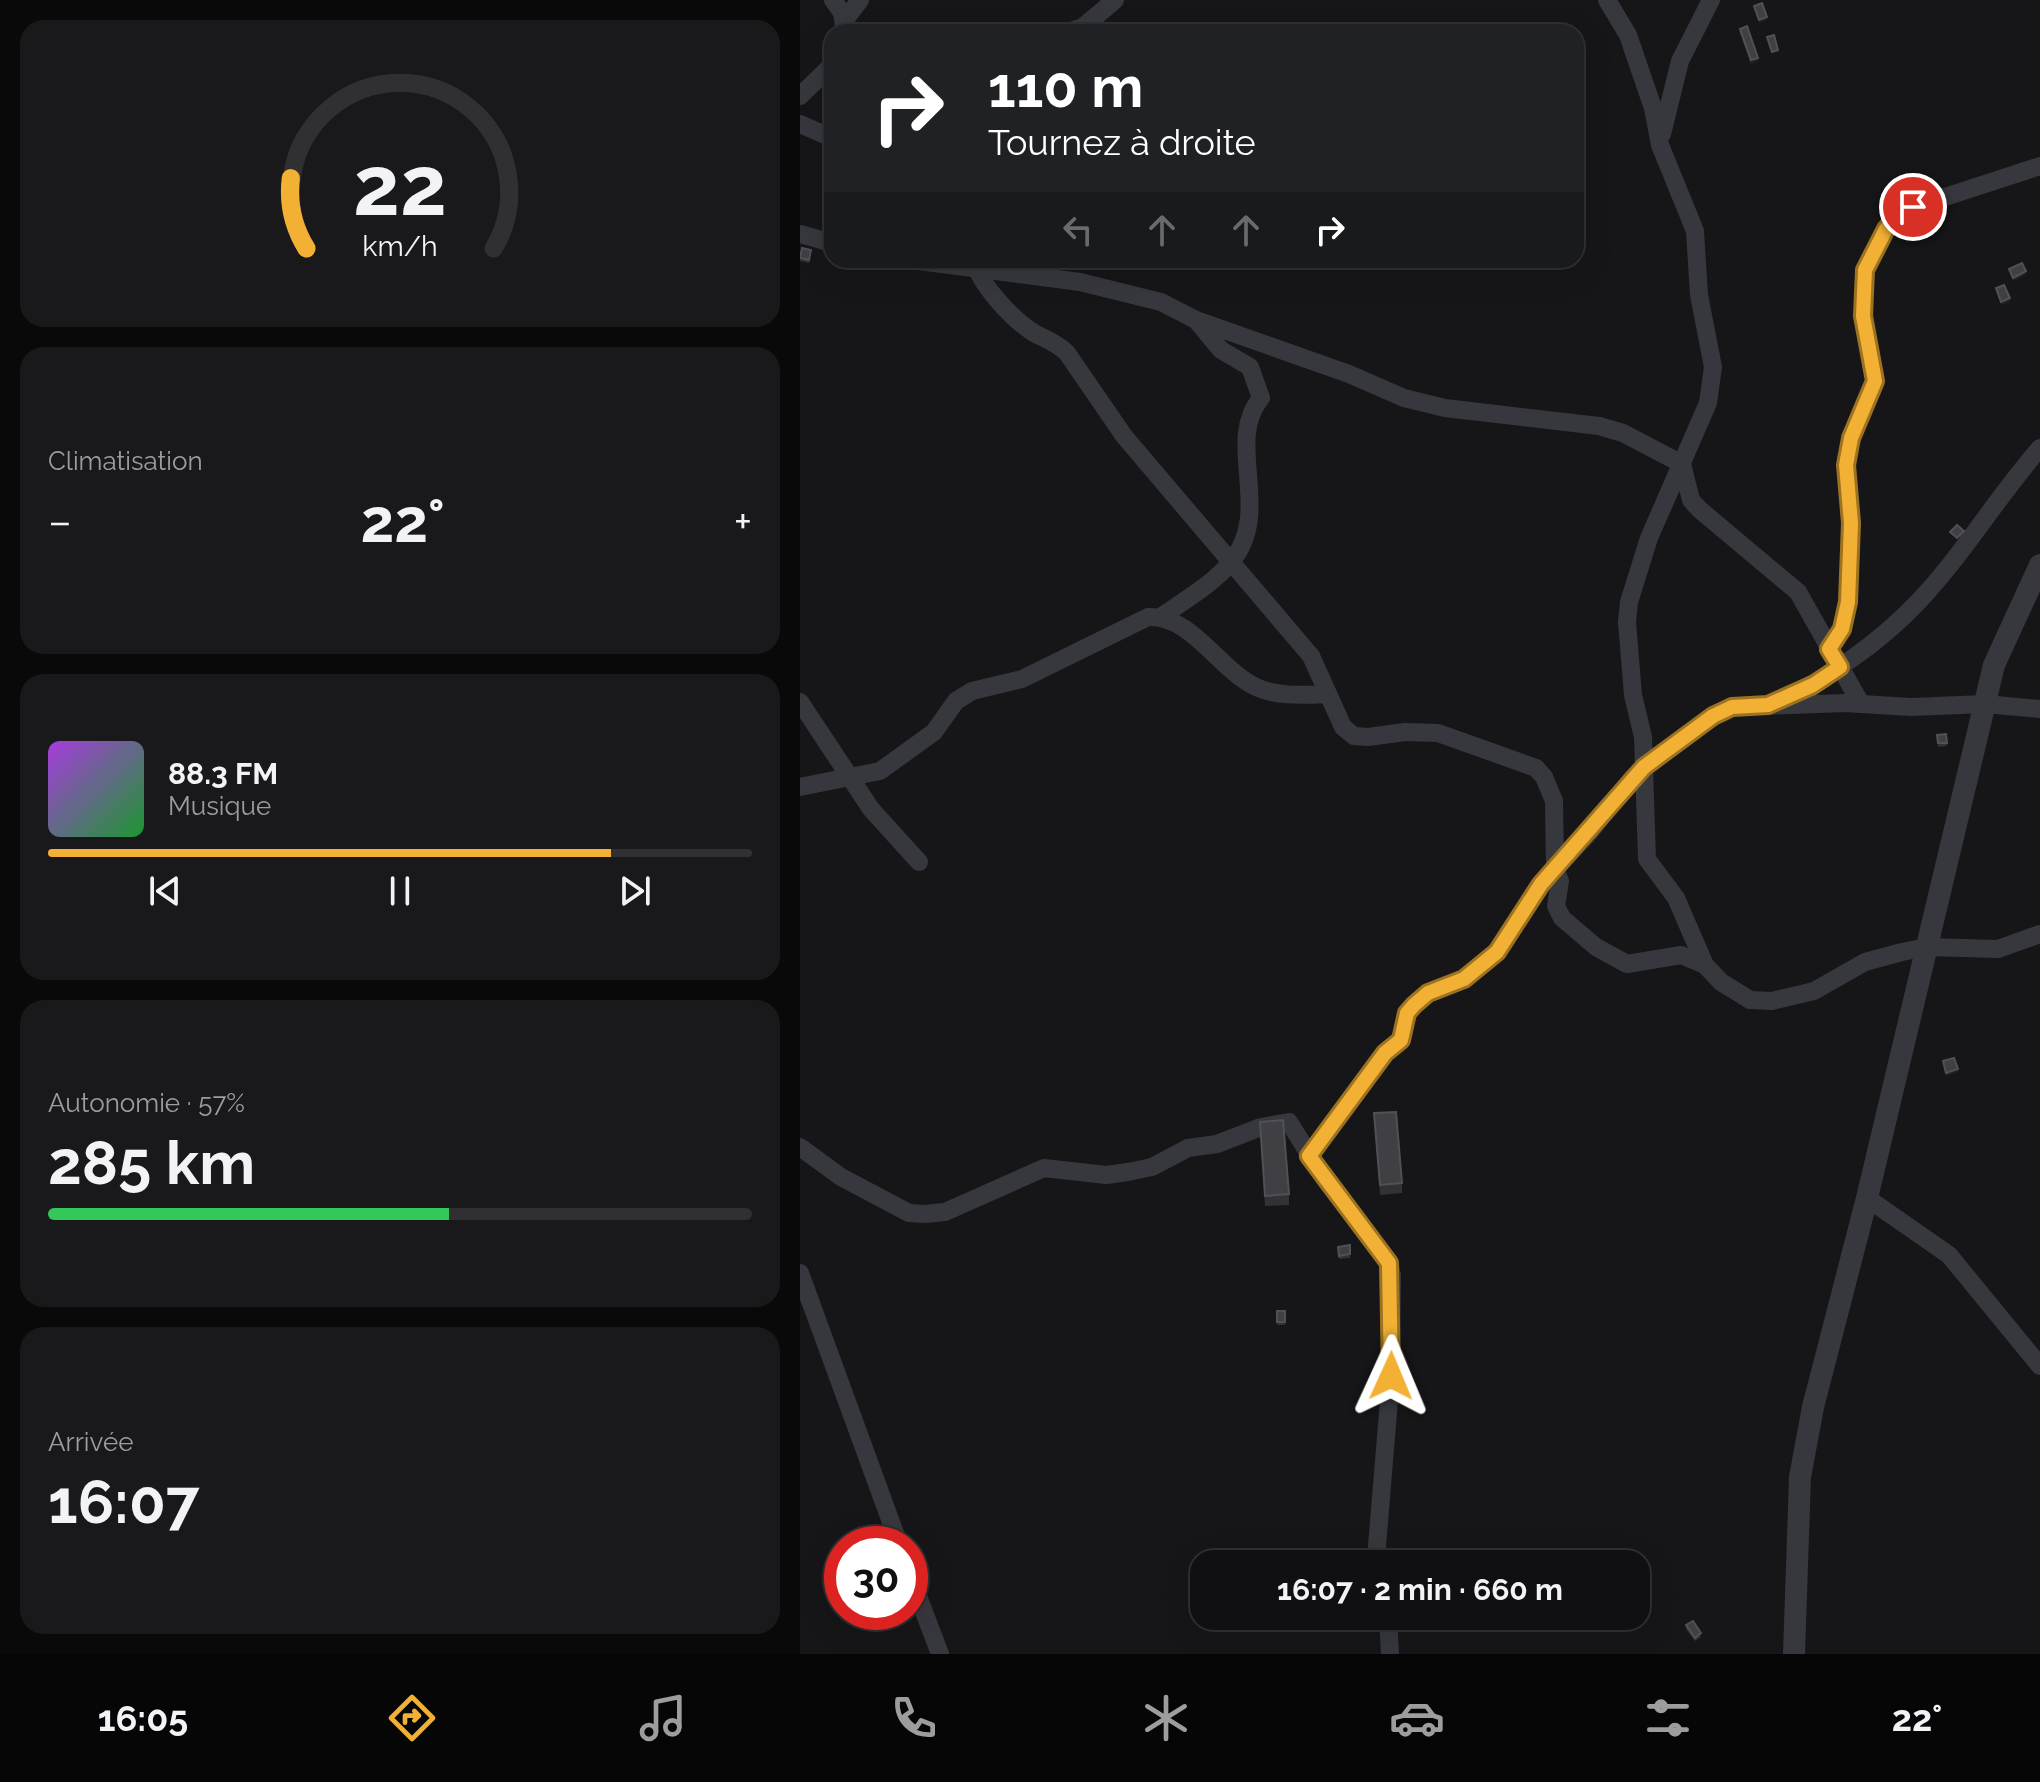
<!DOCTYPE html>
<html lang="fr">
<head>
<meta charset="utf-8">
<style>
	:root { --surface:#101012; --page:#19191b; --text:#f1f3f6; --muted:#9c9d9f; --line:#303032; --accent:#f2b134 }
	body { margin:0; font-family:Raleway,sans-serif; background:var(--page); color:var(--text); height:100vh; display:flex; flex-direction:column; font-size:30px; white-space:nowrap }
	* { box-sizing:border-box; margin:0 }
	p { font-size:26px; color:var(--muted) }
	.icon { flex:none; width:44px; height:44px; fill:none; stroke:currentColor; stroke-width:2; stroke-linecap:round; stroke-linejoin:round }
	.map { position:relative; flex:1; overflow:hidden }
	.side { display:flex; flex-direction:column; gap:20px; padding:20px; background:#09090a; width:800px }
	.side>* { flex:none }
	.top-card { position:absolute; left:24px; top:24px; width:760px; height:244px; border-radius:24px; box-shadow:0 8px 32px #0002,0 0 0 2px var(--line); background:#202124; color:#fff; overflow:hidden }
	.speed { position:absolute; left:24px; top:1526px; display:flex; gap:16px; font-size:40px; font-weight:700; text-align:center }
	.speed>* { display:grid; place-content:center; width:104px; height:104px; border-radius:50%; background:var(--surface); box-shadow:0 8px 32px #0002,0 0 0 2px var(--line); line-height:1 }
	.speed .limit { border:12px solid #d22; background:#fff; color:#111 }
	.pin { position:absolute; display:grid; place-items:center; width:68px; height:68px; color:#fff; margin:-34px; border:4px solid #fff; border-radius:50%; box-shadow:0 2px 8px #0007 }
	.me { position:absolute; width:88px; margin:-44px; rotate:1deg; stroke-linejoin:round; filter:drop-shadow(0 0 6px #0008) }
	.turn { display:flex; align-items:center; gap:28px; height:168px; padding:0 32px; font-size:36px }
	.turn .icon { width:104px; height:104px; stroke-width:2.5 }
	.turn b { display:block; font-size:56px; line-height:68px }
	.lanes { display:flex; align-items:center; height:76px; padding:0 32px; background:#0003; justify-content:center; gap:40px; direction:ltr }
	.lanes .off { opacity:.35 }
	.big { font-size:60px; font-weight:700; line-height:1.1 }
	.side .widget { flex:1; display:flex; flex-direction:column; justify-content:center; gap:12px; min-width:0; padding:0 28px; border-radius:24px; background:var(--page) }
	.side .dial { align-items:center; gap:0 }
	.dial svg { height:208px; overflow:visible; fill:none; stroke:var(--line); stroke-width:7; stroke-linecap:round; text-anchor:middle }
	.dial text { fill:var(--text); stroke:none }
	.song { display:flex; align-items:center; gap:24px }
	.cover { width:96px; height:96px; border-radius:12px; background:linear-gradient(135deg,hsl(280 70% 55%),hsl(130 70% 35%)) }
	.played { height:8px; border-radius:4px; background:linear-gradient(90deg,var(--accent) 80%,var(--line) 80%) }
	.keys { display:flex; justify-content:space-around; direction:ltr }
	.heat { display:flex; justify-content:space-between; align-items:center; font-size:44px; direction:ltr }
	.charge { height:12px; border-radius:6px; background:linear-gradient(90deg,#34c759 57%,var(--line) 0) }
	.trip { position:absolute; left:390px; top:1550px; width:460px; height:80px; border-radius:24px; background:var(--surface); box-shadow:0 8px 32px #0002,0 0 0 2px var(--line); font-weight:700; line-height:80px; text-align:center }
	.tab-bar { display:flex; height:128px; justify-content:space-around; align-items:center; background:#060607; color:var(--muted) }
	.tab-bar .icon { width:56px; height:56px }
	.tab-bar .current { color:var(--accent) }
	.tab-bar b { font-size:36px; color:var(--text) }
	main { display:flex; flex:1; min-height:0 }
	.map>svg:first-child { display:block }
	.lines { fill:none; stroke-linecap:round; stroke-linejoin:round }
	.minor { stroke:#37383d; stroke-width:18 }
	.tertiary { stroke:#37383d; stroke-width:22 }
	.wall { fill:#323236 }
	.shaded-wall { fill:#212124 }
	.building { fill:#3f3f44; stroke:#4f5156; stroke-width:2 }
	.route-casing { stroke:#9d7322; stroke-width:20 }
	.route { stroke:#f2b134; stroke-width:14 }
</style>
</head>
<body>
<main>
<section class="side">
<div class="widget dial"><svg viewBox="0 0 100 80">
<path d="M14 69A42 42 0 1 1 86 69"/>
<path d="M14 69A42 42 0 0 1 8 42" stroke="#f2b134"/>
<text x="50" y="56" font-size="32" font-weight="700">22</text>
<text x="50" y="72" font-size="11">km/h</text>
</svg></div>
<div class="widget"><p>Climatisation</p>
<div class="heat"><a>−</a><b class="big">22°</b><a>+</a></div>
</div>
<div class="widget">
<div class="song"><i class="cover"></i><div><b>88.3 FM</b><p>Musique</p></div></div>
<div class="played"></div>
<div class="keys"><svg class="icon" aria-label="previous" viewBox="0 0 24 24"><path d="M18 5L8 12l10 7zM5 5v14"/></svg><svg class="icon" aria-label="pause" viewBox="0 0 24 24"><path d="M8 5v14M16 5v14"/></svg><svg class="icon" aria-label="next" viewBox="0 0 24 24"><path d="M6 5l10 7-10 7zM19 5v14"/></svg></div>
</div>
<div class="widget"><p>Autonomie · 57%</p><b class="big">285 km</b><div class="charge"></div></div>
<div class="widget"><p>Arrivée</p><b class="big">16:07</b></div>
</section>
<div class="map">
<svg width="1240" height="1654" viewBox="0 0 1240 1654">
	<rect width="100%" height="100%" fill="#161618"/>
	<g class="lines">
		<!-- minor -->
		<g class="minor">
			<path d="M 33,0 L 42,13 L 45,32"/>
			<path d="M 807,0 L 828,35 L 853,108 L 860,145 L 895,231 L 899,295 L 913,367 L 908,403 L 849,538 L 829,602 L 827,622 L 833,695 L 843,737 L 847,859 L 876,898 L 905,965 L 921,982 L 950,1000 L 972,1001 L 1014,991 L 1065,962 L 1102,952 L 1127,947 L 1198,949 L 1240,934"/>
			<path d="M 44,21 L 60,0"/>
			<path d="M 268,32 L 283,27 L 315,0"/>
			<path d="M 0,96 L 32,65"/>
			<path d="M 0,124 L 32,138"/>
			<path d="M 862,134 L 880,61 L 911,0"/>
			<path d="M 0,234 L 32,243"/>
			<path d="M 111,260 L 280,282 L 361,302 L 396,320 L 421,350 L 450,367 L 461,398 C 424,442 474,511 431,562 C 413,584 385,600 362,616"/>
			<path d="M 174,260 C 179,284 213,320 234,333 C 247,340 257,343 267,353 L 324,436 L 511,656 L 543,727 L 554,736 L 568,737 L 605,732 L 638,733 L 736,768 L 744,777 L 754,801 L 755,869 L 760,881 L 756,906 L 762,918 L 796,947 L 827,964 L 881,955 L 905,965"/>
			<path d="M 396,320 L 549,374 L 604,398 L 645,408 L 799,426 L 823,433 L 882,464 L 891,500 L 899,509 L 998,592 L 1061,704"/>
			<path d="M 1029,649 L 1042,629 L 1048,602 L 1051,523 L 1046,465 L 1051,438 L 1075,381 L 1063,316 L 1065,270 L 1086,229 L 1102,211 L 1240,166"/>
			<path d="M 978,701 C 1029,678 1079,643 1118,602 C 1162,556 1197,497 1240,448"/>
			<path d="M 0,702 L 71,809 L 119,862"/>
			<path d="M 0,787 L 80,771 L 134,732 L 156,701 L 172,691 L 222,679 L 348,617 C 391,615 418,668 454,686 C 475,697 504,695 528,694"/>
			<path d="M 0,1147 L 41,1177 L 109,1213 L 124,1214 L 145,1212 L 244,1168 L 306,1175 L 328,1172 L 352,1167 L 388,1148 L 417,1144 L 461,1127 L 489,1122 L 526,1181 L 589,1263 L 592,1275 L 591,1376 L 577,1546 L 580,1564"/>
			<path d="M 509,1156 L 585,1053 L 601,1040 L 607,1013 L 614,1005 L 628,993 L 664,979 L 697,952 L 741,884 L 790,832 L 833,777 L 913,716 L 932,707 L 1045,703 L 1111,707 L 1185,704 L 1240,709"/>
			<path d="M 1067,1198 L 1149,1255 L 1240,1366"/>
			<path d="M 0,1273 L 99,1544"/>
			<path d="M 110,1575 L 140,1654"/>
			<path d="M 588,1616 L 590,1654"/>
		</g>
		<!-- tertiary -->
		<path class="tertiary" d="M 994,1654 L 1000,1477 L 1013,1407 L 1067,1198 L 1194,665 L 1240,565"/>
	</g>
	<!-- wall -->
	<g class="wall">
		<path d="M 940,29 L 958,61 L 951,64 L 940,33 Z"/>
		<path d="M 11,254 L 9,263 L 0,261 L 0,258 Z"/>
		<path d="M 1146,734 L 1147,746 L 1138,747 L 1137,735 Z"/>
		<path d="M 574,1113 L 602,1183 L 602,1193 L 580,1195 Z"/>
		<path d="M 460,1122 L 489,1194 L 489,1205 L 465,1206 Z"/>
		<path d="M 550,1245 L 550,1258 L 539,1259 L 538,1247 Z"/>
		<rect x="477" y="1311" width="8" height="14"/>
		<path d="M 886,1625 L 901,1637 L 895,1641 L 886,1629 Z"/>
	</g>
	<!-- shaded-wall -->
	<g class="shaded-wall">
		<path d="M 967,17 L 967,20 L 959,23 L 959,20 Z"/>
		<path d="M 958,58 L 958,61 L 951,64 L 951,60 Z"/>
		<path d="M 1226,271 L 1226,275 L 1213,281 L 1213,278 Z"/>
		<path d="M 1210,298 L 1210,302 L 1201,305 L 1201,302 Z"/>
		<path d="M 1158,1069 L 1158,1072 L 1146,1076 L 1146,1073 Z"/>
	</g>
	<!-- building -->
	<g class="building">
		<path d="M 962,3 L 967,17 L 959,20 L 954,6 Z"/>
		<path d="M 947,26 L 958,58 L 951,60 L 940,29 Z"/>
		<path d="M 974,35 L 978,50 L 972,52 L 967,37 Z"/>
		<path d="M 2,248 L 11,250 L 9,260 L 0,258 Z"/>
		<path d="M 1222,263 L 1226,271 L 1213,278 L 1209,269 Z"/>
		<path d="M 1204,285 L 1210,298 L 1201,302 L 1196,288 Z"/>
		<path d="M 1157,525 L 1164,531 L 1157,538 L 1150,532 Z"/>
		<path d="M 1146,734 L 1147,743 L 1138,743 L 1137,735 Z"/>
		<path d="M 1154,1058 L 1158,1069 L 1146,1073 L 1143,1061 Z"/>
		<path d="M 596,1112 L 602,1183 L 580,1185 L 574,1113 Z"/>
		<path d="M 483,1120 L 489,1194 L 465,1196 L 460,1122 Z"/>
		<path d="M 550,1245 L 550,1254 L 539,1256 L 538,1247 Z"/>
		<rect x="477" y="1311" width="8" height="11"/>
		<path d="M 893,1621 L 901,1633 L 895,1638 L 886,1625 Z"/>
	</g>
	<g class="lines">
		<!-- route casing -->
		<g class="route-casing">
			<path id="route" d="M 591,1376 L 589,1263 L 509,1156 L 585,1053 L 601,1040 L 607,1013 L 614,1005 L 628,993 L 664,979 L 697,952 L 741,884 L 844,767 L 913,716 L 932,707 L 968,705 L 1013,685 L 1040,667 L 1029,649 L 1042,629 L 1048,602 L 1051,523 L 1046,465 L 1051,438 L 1075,381 L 1063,316 L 1065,270 L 1086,229 L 1102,211 L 1113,207"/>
		</g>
		<!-- route -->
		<use href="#route" class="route"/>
	</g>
</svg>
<div class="speed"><div class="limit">30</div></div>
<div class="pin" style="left:1113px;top:207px;background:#d93025"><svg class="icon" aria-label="arrive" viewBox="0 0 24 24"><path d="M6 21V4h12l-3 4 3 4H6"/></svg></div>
<svg class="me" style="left:591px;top:1376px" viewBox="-20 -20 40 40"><path d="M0-17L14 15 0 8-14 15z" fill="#f2b134" stroke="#fff" stroke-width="4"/></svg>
<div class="trip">16:07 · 2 min · 660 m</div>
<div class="top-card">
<div class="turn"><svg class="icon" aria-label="right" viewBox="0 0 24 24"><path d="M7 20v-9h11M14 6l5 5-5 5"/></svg><div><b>110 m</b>Tournez à droite</div></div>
<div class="lanes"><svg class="icon off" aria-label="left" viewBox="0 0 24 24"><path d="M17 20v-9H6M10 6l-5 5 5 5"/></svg><svg class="icon off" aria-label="ahead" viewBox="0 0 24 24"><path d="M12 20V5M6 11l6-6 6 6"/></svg><svg class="icon off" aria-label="ahead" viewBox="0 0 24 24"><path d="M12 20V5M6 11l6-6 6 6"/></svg><svg class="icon" aria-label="right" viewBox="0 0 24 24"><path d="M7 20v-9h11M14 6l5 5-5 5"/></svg></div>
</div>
</div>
</main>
<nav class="tab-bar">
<b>16:05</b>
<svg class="icon current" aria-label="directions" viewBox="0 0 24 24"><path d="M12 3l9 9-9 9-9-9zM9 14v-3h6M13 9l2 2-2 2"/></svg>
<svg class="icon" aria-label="music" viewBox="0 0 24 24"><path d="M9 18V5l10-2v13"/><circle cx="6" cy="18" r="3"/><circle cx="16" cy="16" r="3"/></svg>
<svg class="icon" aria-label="phone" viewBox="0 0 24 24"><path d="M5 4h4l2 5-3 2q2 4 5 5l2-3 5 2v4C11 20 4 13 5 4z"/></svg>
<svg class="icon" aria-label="climate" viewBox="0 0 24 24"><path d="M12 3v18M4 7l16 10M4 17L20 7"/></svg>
<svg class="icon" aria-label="car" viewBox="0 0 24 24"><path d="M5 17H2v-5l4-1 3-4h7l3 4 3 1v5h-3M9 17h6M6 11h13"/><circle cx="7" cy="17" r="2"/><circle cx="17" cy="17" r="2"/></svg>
<svg class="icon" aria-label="filters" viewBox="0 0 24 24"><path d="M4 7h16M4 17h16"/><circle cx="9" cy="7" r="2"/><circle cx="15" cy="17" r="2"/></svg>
<b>22°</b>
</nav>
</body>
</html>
